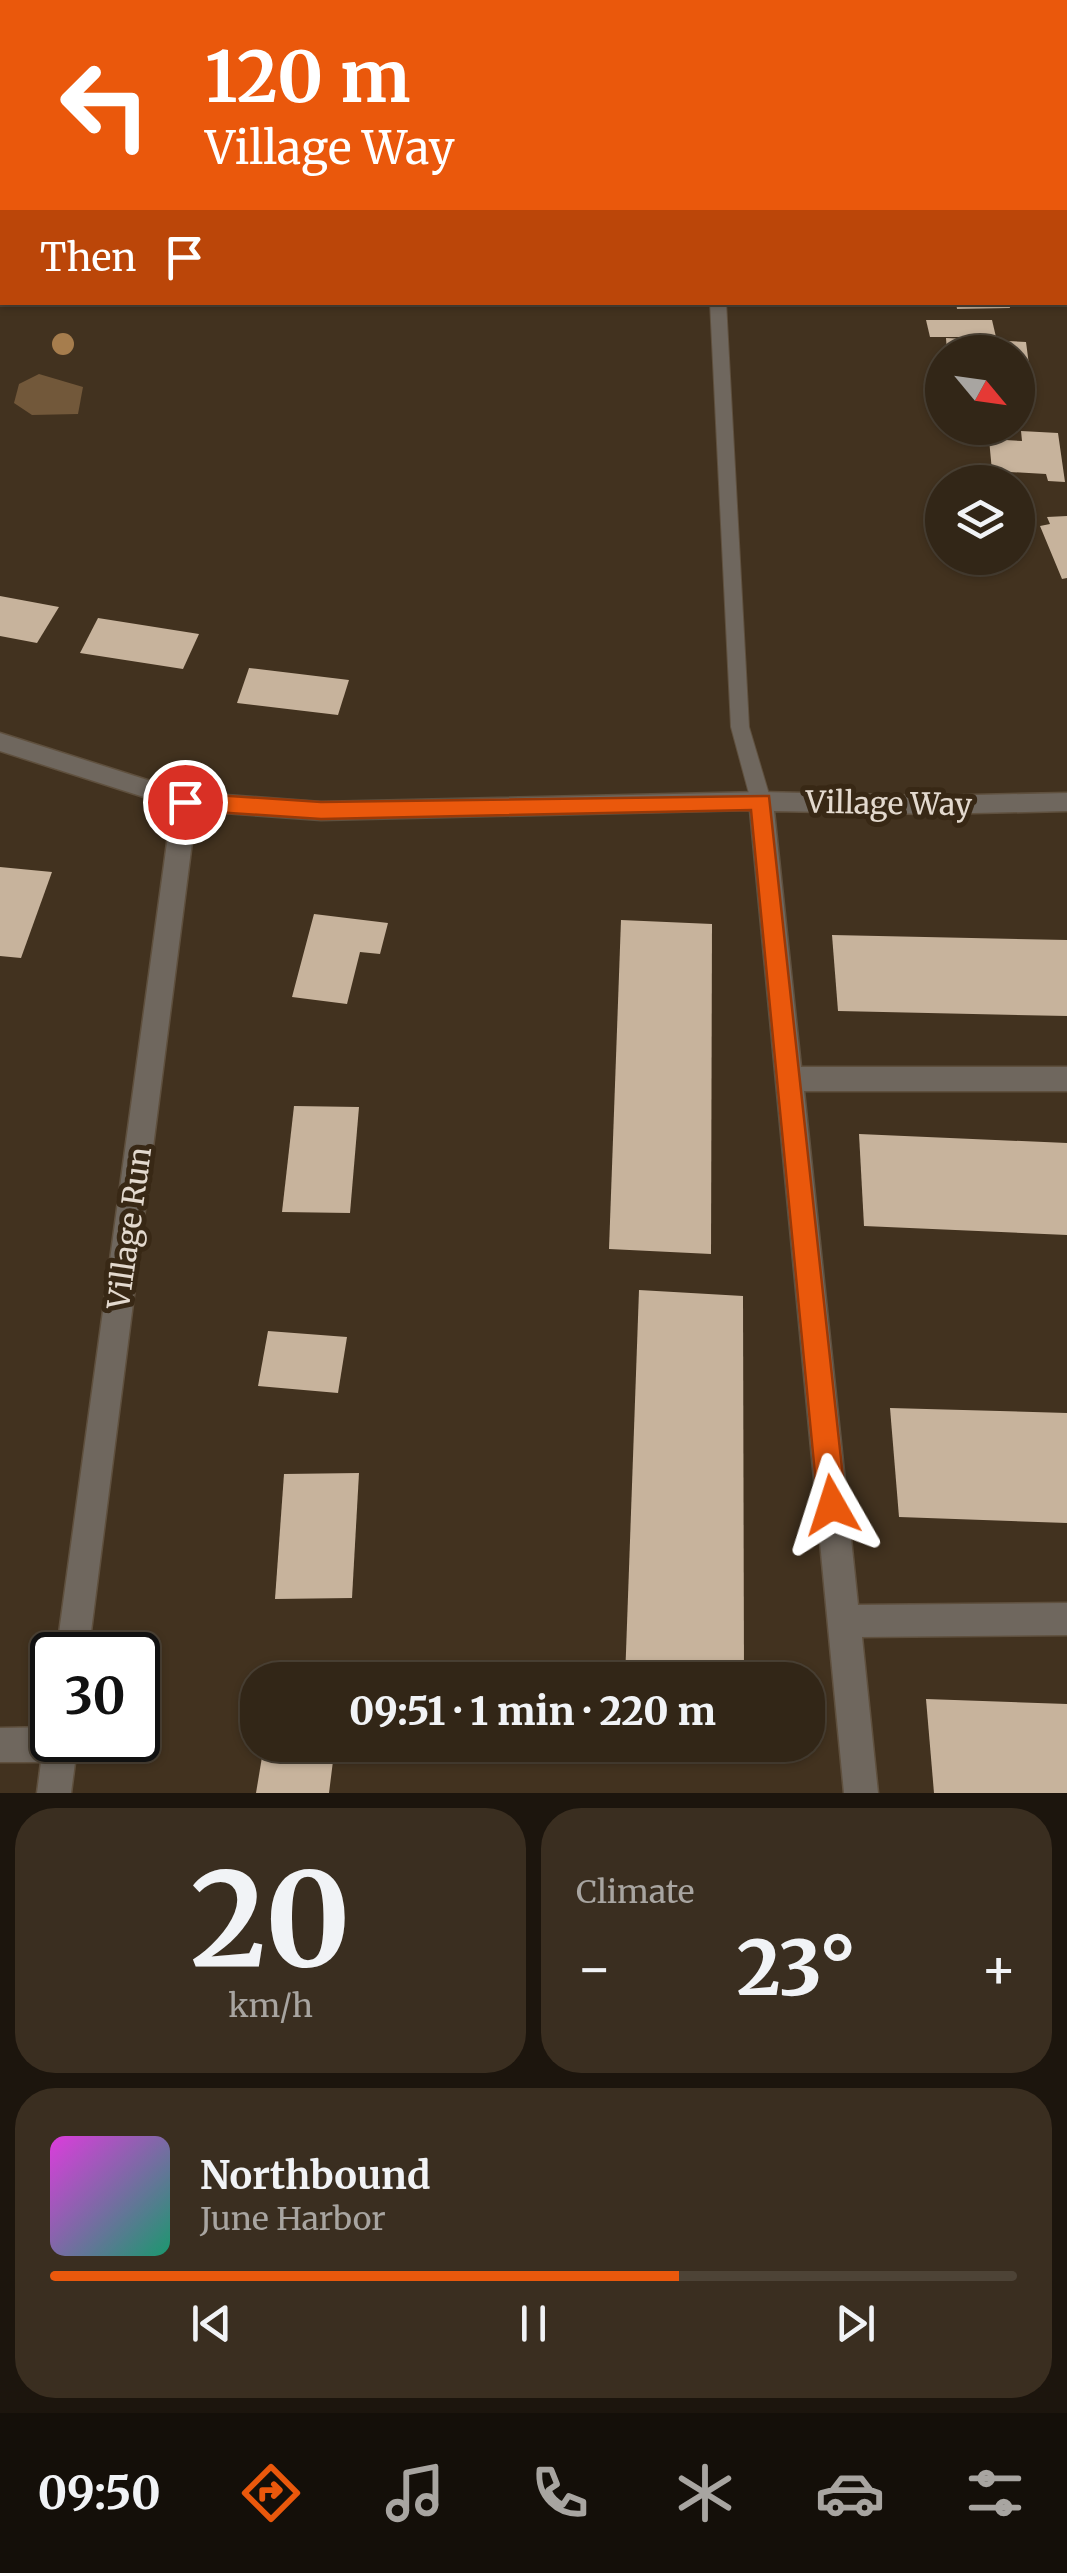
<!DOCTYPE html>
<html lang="en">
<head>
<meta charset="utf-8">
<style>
	:root { --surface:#322617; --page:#3a2e20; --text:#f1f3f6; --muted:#a8a5a1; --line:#4d4336; --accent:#ea580c }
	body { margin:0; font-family:Merriweather,serif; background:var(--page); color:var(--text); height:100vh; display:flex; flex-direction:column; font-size:38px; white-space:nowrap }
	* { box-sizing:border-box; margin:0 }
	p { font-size:32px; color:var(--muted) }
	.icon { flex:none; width:55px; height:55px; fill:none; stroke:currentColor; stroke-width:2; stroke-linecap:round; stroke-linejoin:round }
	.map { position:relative; height:1793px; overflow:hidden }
	.details { display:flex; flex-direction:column; gap:15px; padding:15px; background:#1c150d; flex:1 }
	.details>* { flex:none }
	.banner { position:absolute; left:0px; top:0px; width:1068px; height:305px; box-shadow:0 2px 8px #0004,0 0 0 2px var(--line); background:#ea580c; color:#fff; overflow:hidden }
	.needle { width:65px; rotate:119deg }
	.fabs { position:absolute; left:925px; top:335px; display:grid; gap:20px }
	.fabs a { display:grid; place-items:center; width:110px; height:110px; border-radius:50%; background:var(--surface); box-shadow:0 2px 8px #0004,0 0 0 2px var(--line); font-size:50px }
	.speed { position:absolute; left:30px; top:1632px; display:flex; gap:20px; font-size:50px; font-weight:700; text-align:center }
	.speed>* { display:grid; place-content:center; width:130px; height:130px; border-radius:50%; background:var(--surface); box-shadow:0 2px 8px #0004,0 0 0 2px var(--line); line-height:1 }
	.speed .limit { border:5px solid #111; border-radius:15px; background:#fff; color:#111 }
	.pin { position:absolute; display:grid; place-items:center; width:85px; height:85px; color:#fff; margin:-42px; border:5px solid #fff; border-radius:50%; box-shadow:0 2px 10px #0007 }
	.me { position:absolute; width:110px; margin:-55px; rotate:354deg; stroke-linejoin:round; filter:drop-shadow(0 0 8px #0008) }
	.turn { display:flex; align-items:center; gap:35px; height:210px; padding:0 40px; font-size:45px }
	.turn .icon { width:130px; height:130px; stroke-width:2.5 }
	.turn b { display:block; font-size:70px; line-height:85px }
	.then { display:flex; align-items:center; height:95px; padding:0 40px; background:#0003; gap:20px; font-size:38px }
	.big { font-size:75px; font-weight:800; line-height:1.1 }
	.details .tile { flex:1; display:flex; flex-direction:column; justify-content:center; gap:15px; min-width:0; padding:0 35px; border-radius:40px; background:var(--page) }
	.details .dial { align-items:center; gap:0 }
	.dial b { font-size:130px; line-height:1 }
	.song { display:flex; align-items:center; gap:30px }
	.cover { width:120px; height:120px; border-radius:15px; background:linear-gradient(135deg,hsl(300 70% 55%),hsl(160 70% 35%)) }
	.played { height:10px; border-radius:5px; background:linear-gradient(90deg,var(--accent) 65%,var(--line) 65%) }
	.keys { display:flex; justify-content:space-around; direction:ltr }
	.heat { display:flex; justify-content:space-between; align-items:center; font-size:55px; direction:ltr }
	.details .tiles { flex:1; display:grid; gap:15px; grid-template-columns:1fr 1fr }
	.tile:last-child { grid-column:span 2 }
	.trip { position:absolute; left:240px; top:1662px; width:585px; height:100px; border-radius:40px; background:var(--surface); box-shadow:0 2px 8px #0004,0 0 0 2px var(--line); font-weight:800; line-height:100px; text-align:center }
	.dock { display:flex; height:160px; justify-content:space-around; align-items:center; background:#140f09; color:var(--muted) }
	.dock .icon { width:70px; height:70px }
	.dock .on { color:var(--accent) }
	.dock b { font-size:45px; color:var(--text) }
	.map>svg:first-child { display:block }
	.green { fill:#72583a }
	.building { fill:#c7b39c }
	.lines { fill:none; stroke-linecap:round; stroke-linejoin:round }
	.service-casing { stroke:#5f503e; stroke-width:2 }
	.minor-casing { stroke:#5f503e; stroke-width:3 }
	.primary-casing { stroke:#5f503e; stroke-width:3 }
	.service { fill:#6f675e; fill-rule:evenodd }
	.minor { fill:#6f675e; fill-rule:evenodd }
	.primary { fill:#a79684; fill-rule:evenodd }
	.tree { fill:#a67d4d }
	.route { fill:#ea580c; stroke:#983908; stroke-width:2.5 }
	.labels { text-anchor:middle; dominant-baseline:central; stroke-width:10; stroke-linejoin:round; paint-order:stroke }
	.street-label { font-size:30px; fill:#e3d9ce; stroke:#382815 }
</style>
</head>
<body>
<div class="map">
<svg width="1067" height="1793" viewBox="0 0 1067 1793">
	<rect width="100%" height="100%" fill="#42321f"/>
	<!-- green -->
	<path class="green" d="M 39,374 L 83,387 L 78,414 L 32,415 L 14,403 L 19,384 Z"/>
	<!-- building -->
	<g class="building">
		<path d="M 956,302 L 1009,302 L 1010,308 L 957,309 Z"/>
		<path d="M 926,320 L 992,320 L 996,337 L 930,337 Z"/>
		<path d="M 946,338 L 1026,342 L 1031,380 L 1018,379 L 1018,352 L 947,352 Z"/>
		<path d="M 1021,431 L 1058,433 L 1065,482 L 1048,481 L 1046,474 L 992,471 L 989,439 L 1022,441 Z"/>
		<path d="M 1067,516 L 1067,578 L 1062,579 L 1040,526 L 1050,524 L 1047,517 Z"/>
		<path d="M 0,596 L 59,607 L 37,643 L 0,636 Z"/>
		<path d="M 98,618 L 199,634 L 183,669 L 80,653 Z"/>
		<path d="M 249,668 L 349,680 L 338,715 L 237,703 Z"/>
		<path d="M 0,867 L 52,872 L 21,958 L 0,956 Z"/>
		<path d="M 314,914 L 388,923 L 380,954 L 360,952 L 347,1004 L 292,997 Z"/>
		<path d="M 621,920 L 712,924 L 711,1254 L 609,1249 Z"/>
		<path d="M 832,935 L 1067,940 L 1067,1016 L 838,1011 Z"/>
		<path d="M 294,1106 L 359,1107 L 350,1213 L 282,1212 Z"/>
		<path d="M 859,1134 L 1067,1143 L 1067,1235 L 864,1226 Z"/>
		<path d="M 639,1290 L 743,1296 L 744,1680 L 625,1680 Z"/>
		<path d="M 268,1331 L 347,1337 L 338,1393 L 258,1386 Z"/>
		<path d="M 890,1408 L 1067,1413 L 1067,1523 L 899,1517 Z"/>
		<path d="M 359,1473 L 352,1598 L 275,1599 L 284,1474 Z"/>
		<path d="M 926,1699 L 1067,1704 L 1067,1793 L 934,1793 Z"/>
		<path d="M 264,1745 L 335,1745 L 329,1793 L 256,1793 Z"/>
	</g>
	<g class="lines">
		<!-- service casing -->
		<g class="service-casing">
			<g id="service">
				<rect x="55" y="0" width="12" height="2"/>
				<rect x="0" y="190" width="2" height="8"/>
				<path d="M 710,302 L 726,302 L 749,727 L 771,801 L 761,808 L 751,801 L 731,727 Z"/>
			</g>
		</g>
		<!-- minor casing -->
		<g class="minor-casing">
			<g id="minor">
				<path d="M 0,733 L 185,792 L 321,802 L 761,792 L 931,796 L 1067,793 L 1067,811 L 931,814 L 774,811 L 801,1067 L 1067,1067 L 1067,1091 L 804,1091 L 858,1605 L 1067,1603 L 1067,1635 L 862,1637 L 878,1793 L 844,1793 L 750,810 L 321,820 L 196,811 L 88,1655 L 56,1655 L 172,806 L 0,751 Z"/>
				<path d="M 52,1727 L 52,1740 L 78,1740 L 71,1793 L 37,1793 L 41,1762 L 0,1762 L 0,1728 Z"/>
			</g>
		</g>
		<!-- primary casing -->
		<g class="primary-casing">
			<g id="primary">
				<path d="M 1012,0 L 1028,0 L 1029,2 L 1013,2 Z"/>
				<rect x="1065" y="93" width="2" height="15"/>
			</g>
		</g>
		<!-- service -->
		<use href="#service" class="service"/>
		<!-- minor -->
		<use href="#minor" class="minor"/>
		<!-- primary -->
		<use href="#primary" class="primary"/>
	</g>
	<!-- trees -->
	<circle class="tree" cx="63" cy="344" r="11"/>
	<!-- route -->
	<path class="route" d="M 185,793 L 321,802 L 769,796 L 846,1505 L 842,1515 L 832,1519 L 822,1515 L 818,1505 L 751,810 L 321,819 L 185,810 L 174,802 Z"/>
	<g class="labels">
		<!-- street labels -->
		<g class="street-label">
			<text transform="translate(889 803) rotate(1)">Village Way</text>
			<text transform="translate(129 1228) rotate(-82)">Village Run</text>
		</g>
	</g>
</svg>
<div class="fabs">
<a><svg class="needle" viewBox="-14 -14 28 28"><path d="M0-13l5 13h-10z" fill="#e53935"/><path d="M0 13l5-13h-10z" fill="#a8a5a1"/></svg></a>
<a><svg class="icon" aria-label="layers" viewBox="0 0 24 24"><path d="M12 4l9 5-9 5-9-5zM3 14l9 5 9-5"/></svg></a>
</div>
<div class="speed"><div class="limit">30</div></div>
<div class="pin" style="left:185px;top:802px;background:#d93025"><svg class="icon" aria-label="arrive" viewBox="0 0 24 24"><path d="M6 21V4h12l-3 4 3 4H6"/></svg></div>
<svg class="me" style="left:832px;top:1505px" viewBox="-20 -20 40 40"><path d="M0-17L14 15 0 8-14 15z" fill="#ea580c" stroke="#fff" stroke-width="4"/></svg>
<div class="trip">09:51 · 1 min · 220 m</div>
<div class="banner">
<div class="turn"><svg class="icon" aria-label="left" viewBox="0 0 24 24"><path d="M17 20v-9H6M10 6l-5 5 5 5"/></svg><div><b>120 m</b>Village Way</div></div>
<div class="then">Then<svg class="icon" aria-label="arrive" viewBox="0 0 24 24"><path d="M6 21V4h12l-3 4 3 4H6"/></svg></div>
</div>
</div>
<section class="details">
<div class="tiles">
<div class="tile dial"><b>20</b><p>km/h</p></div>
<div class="tile"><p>Climate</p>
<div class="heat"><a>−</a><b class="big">23°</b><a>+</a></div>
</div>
<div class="tile">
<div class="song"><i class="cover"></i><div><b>Northbound</b><p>June Harbor</p></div></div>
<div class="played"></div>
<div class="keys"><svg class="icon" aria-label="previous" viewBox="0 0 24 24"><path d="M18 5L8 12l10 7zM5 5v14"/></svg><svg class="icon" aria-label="pause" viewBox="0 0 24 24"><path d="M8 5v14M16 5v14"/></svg><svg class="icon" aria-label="next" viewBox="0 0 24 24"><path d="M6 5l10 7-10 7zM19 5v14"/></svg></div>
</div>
</div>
</section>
<nav class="dock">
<b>09:50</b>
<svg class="icon on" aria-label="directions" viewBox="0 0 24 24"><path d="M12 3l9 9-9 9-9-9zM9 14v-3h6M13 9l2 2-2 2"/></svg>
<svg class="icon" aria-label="music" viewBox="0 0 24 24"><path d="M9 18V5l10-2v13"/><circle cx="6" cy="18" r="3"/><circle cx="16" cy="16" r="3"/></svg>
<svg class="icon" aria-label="phone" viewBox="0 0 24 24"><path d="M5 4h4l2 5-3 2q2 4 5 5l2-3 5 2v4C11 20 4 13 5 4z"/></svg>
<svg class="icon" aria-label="climate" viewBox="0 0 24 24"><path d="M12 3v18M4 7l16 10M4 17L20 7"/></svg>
<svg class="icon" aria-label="car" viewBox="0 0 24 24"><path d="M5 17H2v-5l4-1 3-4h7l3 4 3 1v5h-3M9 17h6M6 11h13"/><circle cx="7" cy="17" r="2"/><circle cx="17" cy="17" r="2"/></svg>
<svg class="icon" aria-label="filters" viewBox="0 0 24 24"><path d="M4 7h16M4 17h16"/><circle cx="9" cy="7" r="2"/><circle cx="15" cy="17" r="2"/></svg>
</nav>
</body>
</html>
